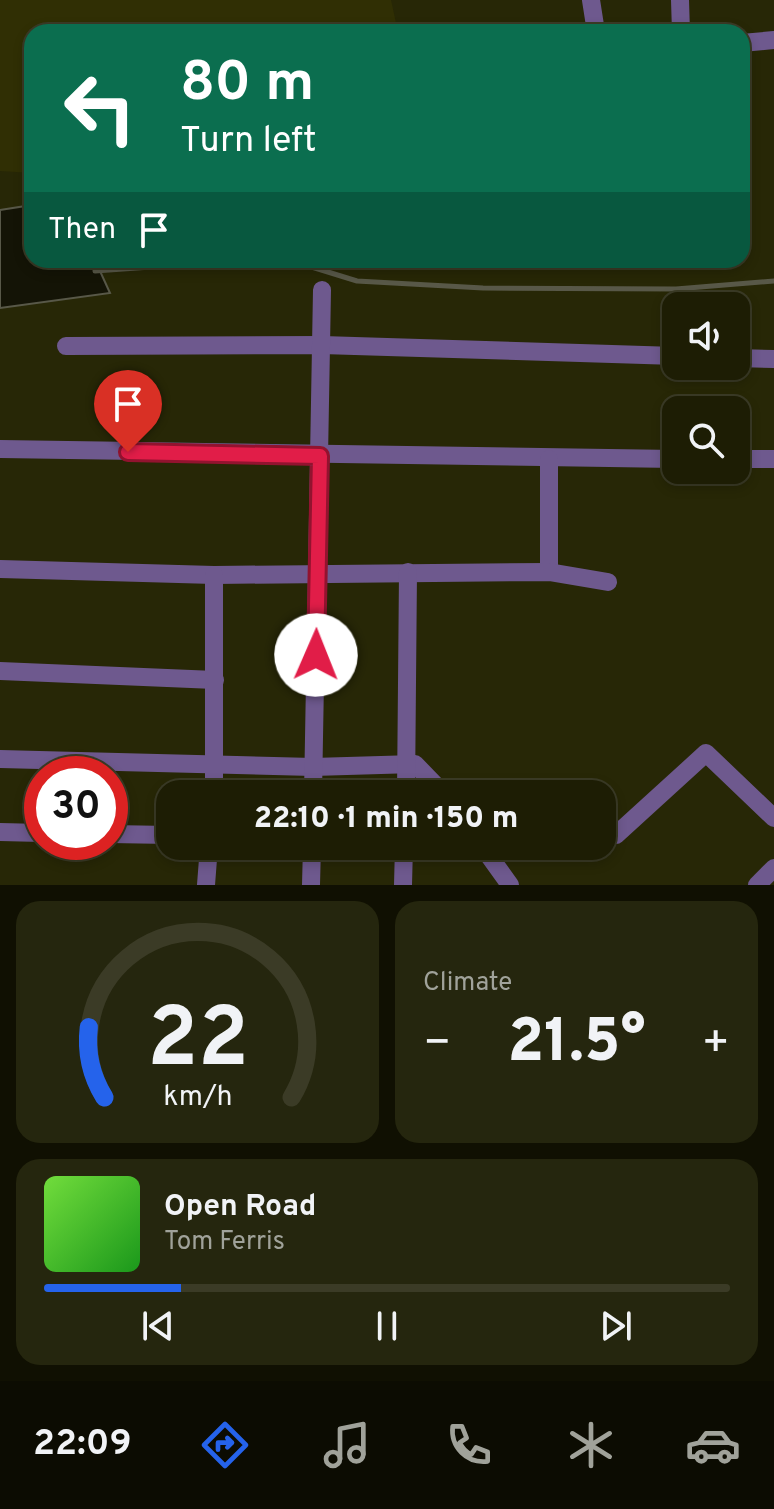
<!DOCTYPE html>
<html lang="en">
<head>
<meta charset="utf-8">
<style>
	:root { --surface:#1d1d04; --page:#25260e; --text:#f1f3f6; --muted:#a0a29a; --line:#3b3b26; --accent:#2563eb }
	body { margin:0; font-family:Overpass,sans-serif; background:var(--page); color:var(--text); height:100vh; display:flex; flex-direction:column; font-size:30px; white-space:nowrap }
	* { box-sizing:border-box; margin:0 }
	p { font-size:26px; color:var(--muted) }
	.icon { flex:none; width:44px; height:44px; fill:none; stroke:currentColor; stroke-width:2; stroke-linecap:round; stroke-linejoin:round }
	.map { position:relative; height:885px; overflow:hidden }
	.side { display:flex; flex-direction:column; gap:16px; padding:16px; background:#101002; flex:1 }
	.side>* { flex:none }
	.guide { position:absolute; left:24px; top:24px; width:726px; height:244px; border-radius:24px; box-shadow:0 4px 12px #0003,0 0 0 2px var(--line); background:#0b6e4f; color:#fff; overflow:hidden }
	.controls { position:absolute; left:662px; top:292px; display:grid; gap:16px }
	.controls a { display:grid; place-items:center; width:88px; height:88px; border-radius:16px; background:var(--surface); box-shadow:0 4px 12px #0003,0 0 0 2px var(--line); font-size:40px }
	.speed { position:absolute; left:24px; top:756px; display:flex; gap:16px; font-size:40px; font-weight:700; text-align:center }
	.speed>* { display:grid; place-content:center; width:104px; height:104px; border-radius:50%; background:var(--surface); box-shadow:0 4px 12px #0003,0 0 0 2px var(--line); line-height:1 }
	.speed .limit { border:12px solid #d22; background:#fff; color:#111 }
	.pin { position:absolute; display:grid; place-items:center; width:68px; height:68px; color:#fff; margin:-82px -34px; border-radius:50% 50% 50% 0; rotate:-45deg; box-shadow:0 0 8px #0007 }
	.pin .icon { rotate:45deg }
	.me { position:absolute; width:88px; margin:-44px; rotate:1deg; stroke-linejoin:round; filter:drop-shadow(0 0 6px #0008) }
	.turn { display:flex; align-items:center; gap:28px; height:168px; padding:0 24px; font-size:36px }
	.turn .icon { width:104px; height:104px; stroke-width:2.5 }
	.turn b { display:block; font-size:56px; line-height:68px }
	.then { display:flex; align-items:center; height:76px; padding:0 24px; background:#0003; gap:16px; font-size:30px }
	.big { font-size:60px; font-weight:800; line-height:1.1 }
	.side .widget { flex:1; display:flex; flex-direction:column; justify-content:center; gap:12px; min-width:0; padding:0 28px; border-radius:24px; background:var(--page) }
	.side .dial { align-items:center; gap:0 }
	.dial svg { height:208px; overflow:visible; fill:none; stroke:var(--line); stroke-width:7; stroke-linecap:round; text-anchor:middle }
	.dial text { fill:var(--text); stroke:none }
	.song { display:flex; align-items:center; gap:24px }
	.cover { width:96px; height:96px; border-radius:12px; background:linear-gradient(135deg,hsl(100 70% 55%),hsl(120 70% 35%)) }
	.played { height:8px; border-radius:4px; background:linear-gradient(90deg,var(--accent) 20%,var(--line) 20%) }
	.keys { display:flex; justify-content:space-around; direction:ltr }
	.heat { display:flex; justify-content:space-between; align-items:center; font-size:44px; direction:ltr }
	.side .tiles { flex:1; display:grid; gap:16px; grid-template-columns:1fr 1fr }
	.widget:last-child { grid-column:span 2 }
	.trip { position:absolute; left:156px; top:780px; width:460px; height:80px; border-radius:24px; background:var(--surface); box-shadow:0 4px 12px #0003,0 0 0 2px var(--line); font-weight:800; line-height:80px; text-align:center }
	.dock { display:flex; height:128px; justify-content:space-around; align-items:center; background:#0c0c02; color:var(--muted) }
	.dock .icon { width:56px; height:56px }
	.dock .selected { color:var(--accent) }
	.dock b { font-size:36px; color:var(--text) }
	.map>svg:first-child { display:block }
	.built { fill:#302f04 }
	.water { fill:#141406; stroke:#585848; stroke-width:2 }
	.lines { fill:none; stroke-linecap:round; stroke-linejoin:round }
	.stream { stroke:#585848; stroke-width:5 }
	.minor { stroke:#6e598e; stroke-width:18 }
	.route-casing { stroke:#92132f; stroke-width:20 }
	.route { stroke:#e11d48; stroke-width:14 }
</style>
</head>
<body>
<div class="map">
<svg width="774" height="885" viewBox="0 0 774 885">
	<rect width="100%" height="100%" fill="#272706"/>
	<!-- built -->
	<path class="built" d="M 0,0 L 391,0 L 398,32 L 32,32 L 32,173 L 0,171 Z"/>
	<!-- water -->
	<path class="water" d="M 32,205 L 32,260 L 95,260 L 110,293 L 0,308 L 0,210 Z"/>
	<g class="lines">
		<!-- stream -->
		<g class="stream">
			<path d="M 289,260 L 357,281 L 483,288 L 676,289 L 774,281"/>
			<path d="M 95,271 L 249,260"/>
		</g>
		<!-- minor -->
		<g class="minor">
			<path d="M 591,0 L 596,32"/>
			<path d="M 680,0 L 681,32"/>
			<path d="M 742,43 L 774,40"/>
			<path d="M 66,346 L 322,345 L 676,356"/>
			<path d="M 736,358 L 774,359"/>
			<path d="M 0,449 L 676,459"/>
			<path d="M 549,459 L 549,572"/>
			<path d="M 736,459 L 774,459"/>
			<path d="M 0,569 L 214,575 L 549,572 L 608,582"/>
			<path d="M 0,671 L 215,680"/>
			<path d="M 0,759 L 313,767 L 415,764 L 444,794"/>
			<path d="M 214,794 L 214,575"/>
			<path d="M 313,794 L 322,290"/>
			<path d="M 406,794 L 408,572"/>
			<path d="M 0,832 L 42,833"/>
			<path d="M 110,834 L 170,835"/>
			<path d="M 616,835 L 706,753 L 774,818"/>
			<path d="M 482,846 L 510,885"/>
			<path d="M 206,885 L 209,846"/>
			<path d="M 311,885 L 312,846"/>
			<path d="M 403,885 L 404,846"/>
			<path d="M 757,885 L 774,868"/>
		</g>
	</g>
	<g class="lines">
		<!-- route casing -->
		<g class="route-casing">
			<path id="route" d="M 128,452 L 320,456 L 316,655"/>
		</g>
		<!-- route -->
		<use href="#route" class="route"/>
	</g>
</svg>
<div class="controls">
<a><svg class="icon" aria-label="sound" viewBox="0 0 24 24"><path d="M4 9h4l5-4v14l-5-4H4zM17 9q2 3 0 6"/></svg></a>
<a><svg class="icon" aria-label="search" viewBox="0 0 24 24"><circle cx="10" cy="10" r="6"/><path d="M15 15l6 6"/></svg></a>
</div>
<div class="speed"><div class="limit">30</div></div>
<div class="pin" style="left:128px;top:452px;background:#d93025"><svg class="icon" aria-label="arrive" viewBox="0 0 24 24"><path d="M6 21V4h12l-3 4 3 4H6"/></svg></div>
<svg class="me" style="left:316px;top:655px" viewBox="-20 -20 40 40"><circle r="19" fill="#fff"/><path d="M0-13L10 11 0 6-10 11z" fill="#e11d48"/></svg>
<div class="trip">22:10 · 1 min · 150 m</div>
<div class="guide">
<div class="turn"><svg class="icon" aria-label="left" viewBox="0 0 24 24"><path d="M17 20v-9H6M10 6l-5 5 5 5"/></svg><div><b>80 m</b>Turn left</div></div>
<div class="then">Then<svg class="icon" aria-label="arrive" viewBox="0 0 24 24"><path d="M6 21V4h12l-3 4 3 4H6"/></svg></div>
</div>
</div>
<section class="side">
<div class="tiles">
<div class="widget dial"><svg viewBox="0 0 100 80">
<path d="M14 69A42 42 0 1 1 86 69"/>
<path d="M14 69A42 42 0 0 1 8 42" stroke="#2563eb"/>
<text x="50" y="56" font-size="32" font-weight="700">22</text>
<text x="50" y="72" font-size="11">km/h</text>
</svg></div>
<div class="widget"><p>Climate</p>
<div class="heat"><a>−</a><b class="big">21.5°</b><a>+</a></div>
</div>
<div class="widget">
<div class="song"><i class="cover"></i><div><b>Open Road</b><p>Tom Ferris</p></div></div>
<div class="played"></div>
<div class="keys"><svg class="icon" aria-label="previous" viewBox="0 0 24 24"><path d="M18 5L8 12l10 7zM5 5v14"/></svg><svg class="icon" aria-label="pause" viewBox="0 0 24 24"><path d="M8 5v14M16 5v14"/></svg><svg class="icon" aria-label="next" viewBox="0 0 24 24"><path d="M6 5l10 7-10 7zM19 5v14"/></svg></div>
</div>
</div>
</section>
<nav class="dock">
<b>22:09</b>
<svg class="icon selected" aria-label="directions" viewBox="0 0 24 24"><path d="M12 3l9 9-9 9-9-9zM9 14v-3h6M13 9l2 2-2 2"/></svg>
<svg class="icon" aria-label="music" viewBox="0 0 24 24"><path d="M9 18V5l10-2v13"/><circle cx="6" cy="18" r="3"/><circle cx="16" cy="16" r="3"/></svg>
<svg class="icon" aria-label="phone" viewBox="0 0 24 24"><path d="M5 4h4l2 5-3 2q2 4 5 5l2-3 5 2v4C11 20 4 13 5 4z"/></svg>
<svg class="icon" aria-label="climate" viewBox="0 0 24 24"><path d="M12 3v18M4 7l16 10M4 17L20 7"/></svg>
<svg class="icon" aria-label="car" viewBox="0 0 24 24"><path d="M5 17H2v-5l4-1 3-4h7l3 4 3 1v5h-3M9 17h6M6 11h13"/><circle cx="7" cy="17" r="2"/><circle cx="17" cy="17" r="2"/></svg>
</nav>
</body>
</html>
